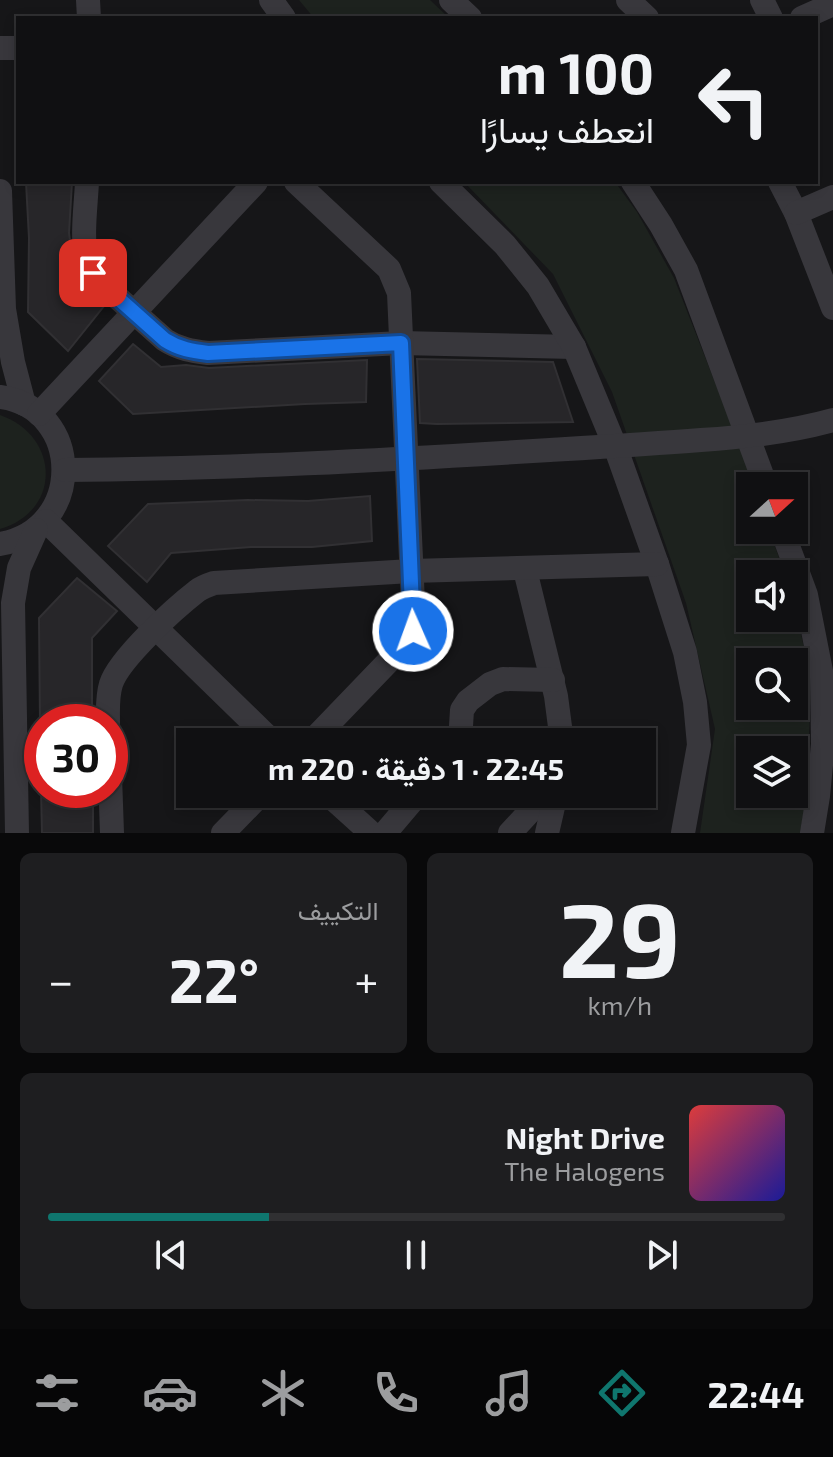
<!DOCTYPE html>
<html lang="ar">
<head>
<meta charset="utf-8">
<style>
	:root { --surface:#101012; --page:#1e1e20; --text:#f1f3f6; --muted:#9c9d9f; --line:#303032; --accent:#0f766e }
	body { margin:0; font-family:"Exo 2",Vazirmatn,sans-serif; background:var(--page); color:var(--text); direction:rtl; height:100vh; display:flex; flex-direction:column; font-size:30px; white-space:nowrap }
	* { box-sizing:border-box; margin:0 }
	p { font-size:26px; color:var(--muted) }
	.icon { flex:none; width:44px; height:44px; fill:none; stroke:currentColor; stroke-width:2; stroke-linecap:round; stroke-linejoin:round }
	.map { position:relative; height:833px; overflow:hidden; direction:ltr }
	.drawer { display:flex; flex-direction:column; gap:20px; padding:20px; background:#09090a; flex:1 }
	.drawer>* { flex:none }
	.guide { position:absolute; left:16px; top:16px; width:802px; height:168px; border-radius:0px; box-shadow:0 4px 12px #0003,0 0 0 2px var(--line); direction:rtl; background:#101012; color:var(--text); overflow:hidden }
	.needle { width:52px; rotate:69deg }
	.fabs { position:absolute; left:736px; top:472px; display:grid; gap:16px }
	.fabs a { display:grid; place-items:center; width:72px; height:72px; border-radius:0px; background:var(--surface); box-shadow:0 4px 12px #0003,0 0 0 2px var(--line); font-size:40px }
	.speed { position:absolute; left:24px; top:704px; display:flex; gap:16px; font-size:40px; font-weight:700; text-align:center }
	.speed>* { display:grid; place-content:center; width:104px; height:104px; border-radius:50%; background:var(--surface); box-shadow:0 4px 12px #0003,0 0 0 2px var(--line); line-height:1 }
	.speed .limit { border:12px solid #d22; background:#fff; color:#111 }
	.pin { position:absolute; display:grid; place-items:center; width:68px; height:68px; color:#fff; margin:-34px; border-radius:16px; box-shadow:0 4px 12px #0006 }
	.me { position:absolute; width:88px; margin:-44px; rotate:358deg; stroke-linejoin:round; filter:drop-shadow(0 0 6px #0008) }
	.turn { display:flex; align-items:center; gap:28px; height:168px; padding:0 32px; font-size:36px }
	.turn .icon { width:104px; height:104px; stroke-width:2.5 }
	.turn b { display:block; font-size:56px; line-height:68px }
	.big { font-size:60px; font-weight:700; line-height:1.1 }
	.drawer .card { flex:1; display:flex; flex-direction:column; justify-content:center; gap:12px; min-width:0; padding:0 28px; border-radius:12px; background:var(--page) }
	.drawer .dial { align-items:center; gap:0 }
	.dial b { font-size:104px; line-height:1 }
	.song { display:flex; align-items:center; gap:24px }
	.cover { width:96px; height:96px; border-radius:12px; background:linear-gradient(135deg,hsl(0 70% 55%),hsl(240 70% 35%)) }
	.played { height:8px; border-radius:4px; background:linear-gradient(90deg,var(--accent) 30%,var(--line) 30%) }
	.keys { display:flex; justify-content:space-around; direction:ltr }
	.heat { display:flex; justify-content:space-between; align-items:center; font-size:44px; direction:ltr }
	.drawer .tiles { flex:1; display:grid; gap:20px; grid-template-columns:1fr 1fr }
	.card:last-child { grid-column:span 2 }
	.trip { position:absolute; left:176px; top:728px; width:480px; height:80px; border-radius:0px; background:var(--surface); box-shadow:0 4px 12px #0003,0 0 0 2px var(--line); font-weight:700; line-height:80px; text-align:center; direction:rtl }
	.menu { display:flex; height:128px; justify-content:space-around; align-items:center; background:#060607; color:var(--muted) }
	.menu .icon { width:56px; height:56px }
	.menu .selected { color:var(--accent) }
	.menu b { font-size:36px; color:var(--text) }
	.map>svg:first-child { display:block }
	.green { fill:#1d221e; fill-rule:evenodd }
	.building { fill:#272629; stroke:#313033; stroke-width:2 }
	.lines { fill:none; stroke-linecap:round; stroke-linejoin:round }
	.minor { stroke:#38373c; stroke-width:24 }
	.route-casing { stroke:#114b97; stroke-width:20 }
	.route { stroke:#1a73e8; stroke-width:14 }
</style>
</head>
<body>
<div class="map">
<svg width="833" height="833" viewBox="0 0 833 833">
	<rect width="100%" height="100%" fill="#161618"/>
	<!-- green -->
	<g class="green">
		<path d="M 299,0 L 430,0 L 449,18 L 314,18 Z"/>
		<path d="M 464,182 L 615,182 L 637,212 L 674,278 L 729,418 L 754,486 L 750,486 L 750,530 L 769,530 L 785,574 L 750,574 L 750,618 L 794,618 L 794,602 L 811,680 L 807,794 L 800,833 L 700,833 L 715,729 L 686,603 L 612,392 L 553,274 ZM 750,662 L 794,662 L 794,706 L 750,706 ZM 750,750 L 794,750 L 794,794 L 750,794 Z"/>
		<path d="M 0,415 C 60,436 62,511 0,529 Z"/>
	</g>
	<!-- building -->
	<g class="building">
		<path d="M 26,182 L 72,182 L 69,233 L 73,264 L 82,284 L 104,306 L 68,351 L 28,312 L 29,238 Z"/>
		<path d="M 133,344 L 161,367 L 186,365 L 209,368 L 367,360 L 366,402 L 305,404 L 133,414 L 99,381 Z"/>
		<path d="M 417,359 L 553,362 L 573,422 L 437,424 L 420,423 Z"/>
		<path d="M 370,496 L 372,541 L 312,547 L 251,547 L 171,553 L 147,582 L 108,546 L 148,504 L 248,500 L 308,501 Z"/>
		<path d="M 77,578 L 117,611 L 92,638 L 92,722 L 40,722 L 39,618 Z"/>
		<path d="M 41,790 L 93,790 L 93,833 L 42,833 Z"/>
	</g>
	<g class="lines">
		<!-- minor -->
		<g class="minor">
			<path d="M 88,0 L 89,18"/>
			<path d="M 271,0 L 284,18"/>
			<path d="M 451,0 L 470,18"/>
			<path d="M 628,0 L 647,18"/>
			<path d="M 762,0 L 771,18"/>
			<path d="M 802,18 L 833,4"/>
			<path d="M 0,48 L 18,48"/>
			<path d="M 87,182 C 86,204 81,240 87,260 C 89,269 94,276 100,282 L 165,340 C 179,349 192,351 208,353 L 401,343 L 574,347"/>
			<path d="M 296,182 L 389,269 L 399,293 L 414,625 L 411,638 L 311,742"/>
			<path d="M 441,182 L 505,245 L 538,286 L 574,347 L 615,446 L 657,564 L 685,652 L 695,702 L 699,745 L 683,833"/>
			<path d="M 633,182 L 661,225 L 686,270 L 766,486"/>
			<path d="M 780,182 L 796,213 L 833,308"/>
			<path d="M 0,191 L 4,309 L 13,362 L 24,404"/>
			<path d="M 796,213 L 833,197"/>
			<path d="M 0,397 C 84,408 85,530 0,544"/>
			<path d="M 39,414 L 256,182"/>
			<path d="M 65,470 C 226,469 389,460 550,450 C 600,447 651,444 701,440 C 746,437 790,432 833,420"/>
			<path d="M 46,521 L 273,742"/>
			<path d="M 782,530 L 806,595 L 822,676 L 823,744 L 818,796 L 812,833"/>
			<path d="M 525,570 L 556,696 L 562,742"/>
			<path d="M 108,722 C 108,709 107,697 111,684 C 119,659 175,608 197,591 C 202,587 208,585 214,583 L 411,571 L 657,564"/>
			<path d="M 460,742 L 462,710 L 468,701 L 490,684 L 503,679 L 553,680"/>
			<path d="M 110,776 L 112,833"/>
			<path d="M 328,794 L 371,833"/>
			<path d="M 17,833 L 13,603 L 19,568 L 36,530"/>
			<path d="M 223,833 L 261,794"/>
			<path d="M 385,833 L 418,794"/>
			<path d="M 510,833 L 546,794"/>
			<path d="M 547,833 L 556,794"/>
		</g>
	</g>
	<g class="lines">
		<!-- route casing -->
		<g class="route-casing">
			<path id="route" d="M 93,273 L 100,282 L 165,340 C 179,349 192,351 208,353 L 401,343 L 413,631"/>
		</g>
		<!-- route -->
		<use href="#route" class="route"/>
	</g>
</svg>
<div class="fabs">
<a><svg class="needle" viewBox="-14 -14 28 28"><path d="M0-13l5 13h-10z" fill="#e53935"/><path d="M0 13l5-13h-10z" fill="#9c9d9f"/></svg></a>
<a><svg class="icon" aria-label="sound" viewBox="0 0 24 24"><path d="M4 9h4l5-4v14l-5-4H4zM17 9q2 3 0 6"/></svg></a>
<a><svg class="icon" aria-label="search" viewBox="0 0 24 24"><circle cx="10" cy="10" r="6"/><path d="M15 15l6 6"/></svg></a>
<a><svg class="icon" aria-label="layers" viewBox="0 0 24 24"><path d="M12 4l9 5-9 5-9-5zM3 14l9 5 9-5"/></svg></a>
</div>
<div class="speed"><div class="limit">30</div></div>
<div class="pin" style="left:93px;top:273px;background:#d93025"><svg class="icon" aria-label="arrive" viewBox="0 0 24 24"><path d="M6 21V4h12l-3 4 3 4H6"/></svg></div>
<svg class="me" style="left:413px;top:631px" viewBox="-20 -20 40 40"><circle r="17" fill="#1a73e8" stroke="#fff" stroke-width="3"/><path d="M0-11L8 9 0 5-8 9z" fill="#fff"/></svg>
<div class="trip">22:45 · 1 دقيقة · 220 m</div>
<div class="guide">
<div class="turn"><svg class="icon" aria-label="left" viewBox="0 0 24 24"><path d="M17 20v-9H6M10 6l-5 5 5 5"/></svg><div><b>100 m</b>انعطف يسارًا</div></div>
</div>
</div>
<section class="drawer">
<div class="tiles">
<div class="card dial"><b>29</b><p>km/h</p></div>
<div class="card"><p>التكييف</p>
<div class="heat"><a>−</a><b class="big">22°</b><a>+</a></div>
</div>
<div class="card">
<div class="song"><i class="cover"></i><div><b>Night Drive</b><p>The Halogens</p></div></div>
<div class="played"></div>
<div class="keys"><svg class="icon" aria-label="previous" viewBox="0 0 24 24"><path d="M18 5L8 12l10 7zM5 5v14"/></svg><svg class="icon" aria-label="pause" viewBox="0 0 24 24"><path d="M8 5v14M16 5v14"/></svg><svg class="icon" aria-label="next" viewBox="0 0 24 24"><path d="M6 5l10 7-10 7zM19 5v14"/></svg></div>
</div>
</div>
</section>
<nav class="menu">
<b>22:44</b>
<svg class="icon selected" aria-label="directions" viewBox="0 0 24 24"><path d="M12 3l9 9-9 9-9-9zM9 14v-3h6M13 9l2 2-2 2"/></svg>
<svg class="icon" aria-label="music" viewBox="0 0 24 24"><path d="M9 18V5l10-2v13"/><circle cx="6" cy="18" r="3"/><circle cx="16" cy="16" r="3"/></svg>
<svg class="icon" aria-label="phone" viewBox="0 0 24 24"><path d="M5 4h4l2 5-3 2q2 4 5 5l2-3 5 2v4C11 20 4 13 5 4z"/></svg>
<svg class="icon" aria-label="climate" viewBox="0 0 24 24"><path d="M12 3v18M4 7l16 10M4 17L20 7"/></svg>
<svg class="icon" aria-label="car" viewBox="0 0 24 24"><path d="M5 17H2v-5l4-1 3-4h7l3 4 3 1v5h-3M9 17h6M6 11h13"/><circle cx="7" cy="17" r="2"/><circle cx="17" cy="17" r="2"/></svg>
<svg class="icon" aria-label="filters" viewBox="0 0 24 24"><path d="M4 7h16M4 17h16"/><circle cx="9" cy="7" r="2"/><circle cx="15" cy="17" r="2"/></svg>
</nav>
</body>
</html>
